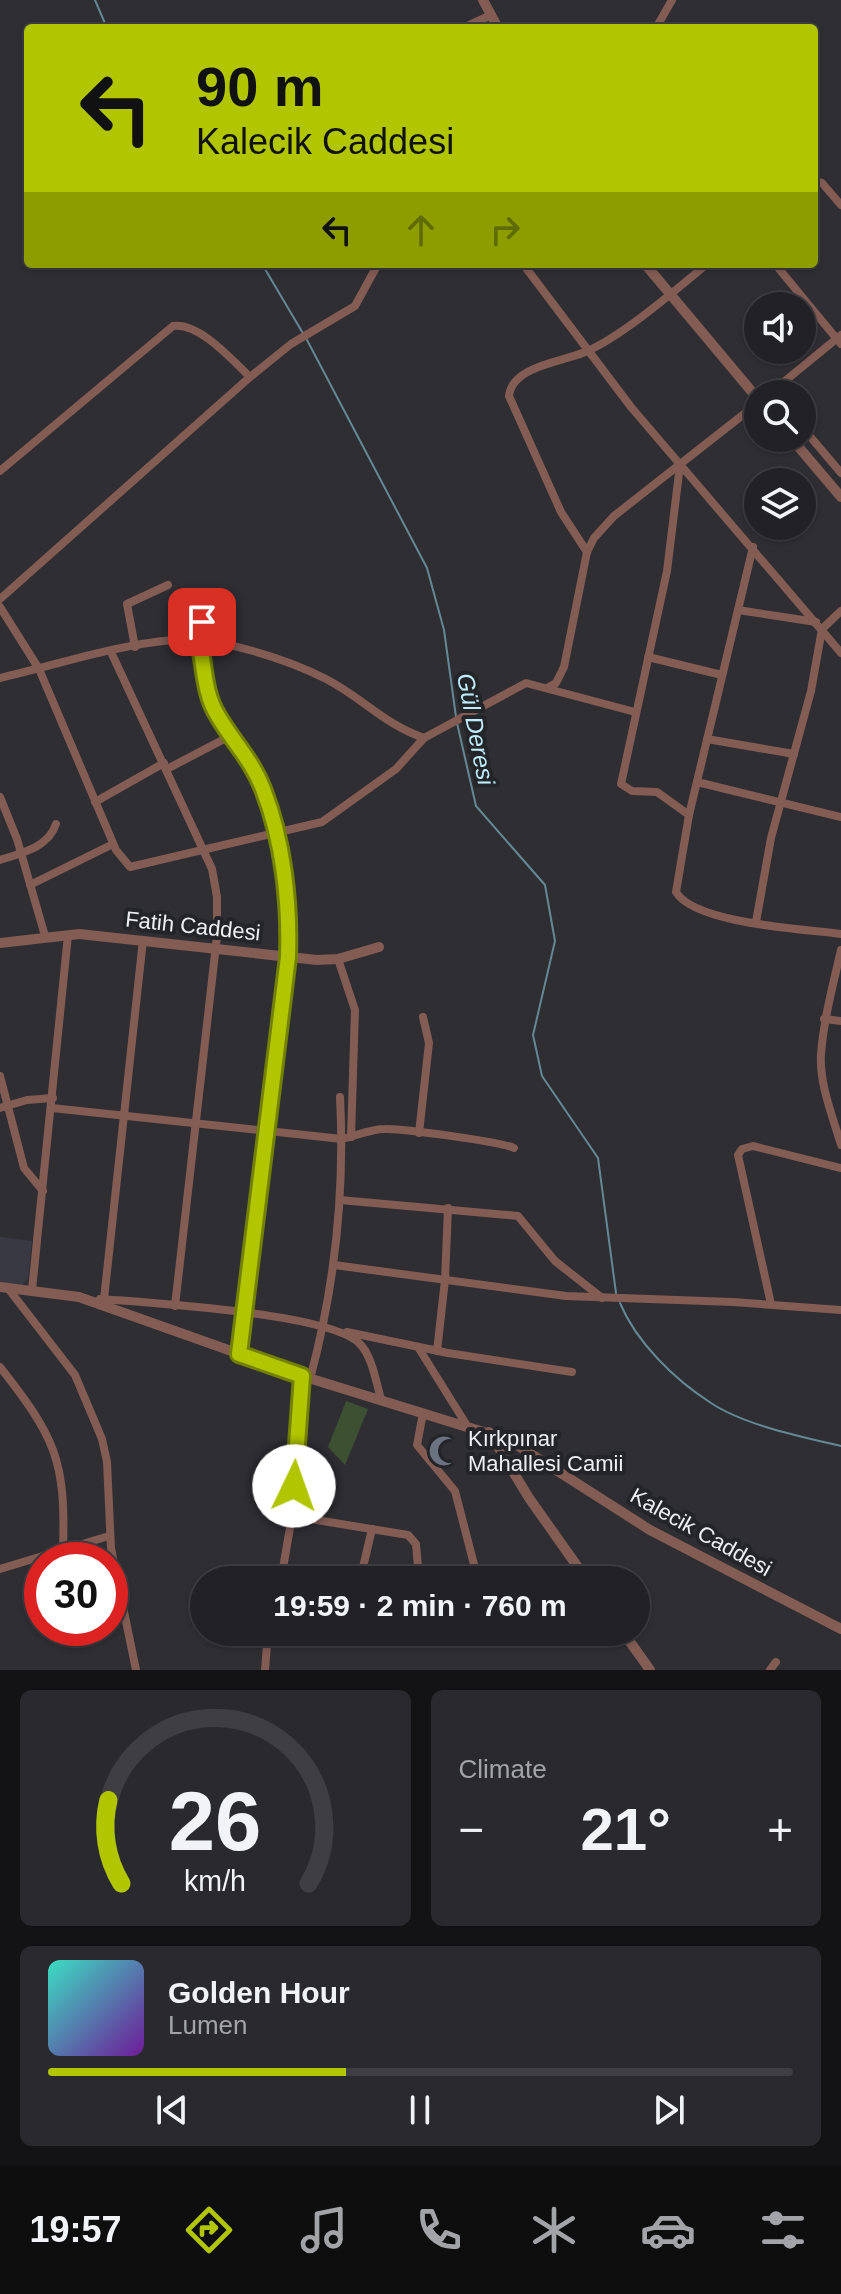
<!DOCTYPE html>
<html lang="en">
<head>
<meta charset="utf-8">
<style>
	:root { --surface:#222226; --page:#2a2a2e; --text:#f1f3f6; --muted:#a2a4a7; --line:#3f3f43; --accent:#b1c500 }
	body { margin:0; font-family:Arial,sans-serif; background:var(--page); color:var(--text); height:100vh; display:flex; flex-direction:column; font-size:30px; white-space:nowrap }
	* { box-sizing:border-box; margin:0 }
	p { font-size:26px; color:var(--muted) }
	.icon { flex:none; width:44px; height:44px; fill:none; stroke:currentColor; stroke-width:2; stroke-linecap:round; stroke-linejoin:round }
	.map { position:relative; height:1670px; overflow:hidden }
	.details { display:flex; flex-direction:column; gap:20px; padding:20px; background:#131315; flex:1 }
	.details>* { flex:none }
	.guide { position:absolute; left:24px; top:24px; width:794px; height:244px; border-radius:8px; box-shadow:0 2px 6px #0004,0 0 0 2px var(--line); background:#b1c500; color:#111; overflow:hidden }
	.buttons { position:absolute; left:744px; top:292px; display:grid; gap:16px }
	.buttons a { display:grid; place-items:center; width:72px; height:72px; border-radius:50%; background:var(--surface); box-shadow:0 2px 6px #0004,0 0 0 2px var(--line); font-size:40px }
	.speed { position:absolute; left:24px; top:1542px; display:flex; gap:16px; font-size:40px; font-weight:700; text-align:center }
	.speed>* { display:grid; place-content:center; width:104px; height:104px; border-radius:50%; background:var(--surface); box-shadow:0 2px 6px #0004,0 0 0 2px var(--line); line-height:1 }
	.speed .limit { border:12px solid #d22; background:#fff; color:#111 }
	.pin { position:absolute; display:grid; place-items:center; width:68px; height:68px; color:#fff; margin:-34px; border-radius:16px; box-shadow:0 4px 12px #0006 }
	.me { position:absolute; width:88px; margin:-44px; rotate:3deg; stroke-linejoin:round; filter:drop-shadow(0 0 6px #0008) }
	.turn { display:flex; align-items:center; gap:28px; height:168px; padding:0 40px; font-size:36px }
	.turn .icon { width:104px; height:104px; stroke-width:2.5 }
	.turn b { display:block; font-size:56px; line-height:68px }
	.lanes { display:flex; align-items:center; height:76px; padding:0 40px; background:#0003; justify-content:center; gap:40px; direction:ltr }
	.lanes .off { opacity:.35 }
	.big { font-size:60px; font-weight:700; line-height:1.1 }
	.details .card { flex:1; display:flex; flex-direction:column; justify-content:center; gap:12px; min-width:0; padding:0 28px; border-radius:12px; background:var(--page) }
	.details .dial { align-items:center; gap:0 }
	.dial svg { height:208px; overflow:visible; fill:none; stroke:var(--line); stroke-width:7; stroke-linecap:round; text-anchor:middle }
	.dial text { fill:var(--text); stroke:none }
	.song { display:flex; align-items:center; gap:24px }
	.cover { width:96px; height:96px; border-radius:12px; background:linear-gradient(135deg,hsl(170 70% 55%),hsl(280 70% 35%)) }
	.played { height:8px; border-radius:4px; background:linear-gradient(90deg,var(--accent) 40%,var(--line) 40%) }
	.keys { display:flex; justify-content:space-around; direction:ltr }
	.heat { display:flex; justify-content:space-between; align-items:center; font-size:44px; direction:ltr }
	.details .tiles { flex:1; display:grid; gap:20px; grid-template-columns:1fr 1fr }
	.card:last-child { grid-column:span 2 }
	.trip { position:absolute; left:190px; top:1566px; width:460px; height:80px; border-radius:40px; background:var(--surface); box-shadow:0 2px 6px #0004,0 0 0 2px var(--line); font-weight:700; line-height:80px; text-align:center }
	.dock { display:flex; height:128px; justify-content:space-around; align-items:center; background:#0e0e0f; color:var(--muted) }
	.dock .icon { width:56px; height:56px }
	.dock .selected { color:var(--accent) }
	.dock b { font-size:36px; color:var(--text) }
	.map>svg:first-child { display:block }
	.built { fill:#383943 }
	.garden { fill:#3e5032 }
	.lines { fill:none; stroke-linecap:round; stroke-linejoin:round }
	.stream { stroke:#658994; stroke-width:2 }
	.minor { stroke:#835c54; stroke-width:8 }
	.tertiary { stroke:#835c54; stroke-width:10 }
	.route-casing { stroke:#738000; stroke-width:20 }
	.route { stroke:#b1c500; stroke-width:14 }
	.labels { text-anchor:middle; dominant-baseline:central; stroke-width:8; stroke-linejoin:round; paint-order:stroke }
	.street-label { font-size:22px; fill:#edeef0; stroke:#242529 }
	.poi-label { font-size:22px; fill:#edeef0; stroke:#242529; text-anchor:start }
	.water-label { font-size:24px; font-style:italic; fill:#beedfd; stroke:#242529 }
</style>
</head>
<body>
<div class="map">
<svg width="841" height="1670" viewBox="0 0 841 1670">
	<rect width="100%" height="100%" fill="#2e2e33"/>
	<!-- built -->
	<path class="built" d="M 0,1237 L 32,1241 L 28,1279 L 22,1285 L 0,1283 Z"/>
	<!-- garden -->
	<path class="garden" d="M 346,1401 L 368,1409 L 345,1465 L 328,1447 Z"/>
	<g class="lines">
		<!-- stream -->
		<g class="stream">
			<path d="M 95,0 L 107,28"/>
			<path d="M 262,264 L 304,335"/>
			<path d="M 307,340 L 427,568 L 444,630 L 456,717"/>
			<path d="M 457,723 L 476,806 L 545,885 L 555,941 L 533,1035 L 542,1076 L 598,1158 L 616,1293"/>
			<path d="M 620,1303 C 636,1342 675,1380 711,1403 C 744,1425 802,1437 841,1446"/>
		</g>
		<!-- minor -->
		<g class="minor">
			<path d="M 463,28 L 491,15"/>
			<path d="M 656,28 L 672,0"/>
			<path d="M 814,181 L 822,183 L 841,205"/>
			<path d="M 523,264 L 631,407 L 841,653"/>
			<path d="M 775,264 L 841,344"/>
			<path d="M 769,394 L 841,335"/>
			<path d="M 802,427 L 841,473"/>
			<path d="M 680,465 L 667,571 L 621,784 L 632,791 L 657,792 L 689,815"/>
			<path d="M 0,471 L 173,326 C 199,322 232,360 250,377"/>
			<path d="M 753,547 L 689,815 L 676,892 C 695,924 805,929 841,934"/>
			<path d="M 587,552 L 561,512 L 509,396 C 512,366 562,362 585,352 C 620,338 677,289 707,264"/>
			<path d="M 0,599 L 250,377 L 291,344 L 355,306 L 378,264"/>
			<path d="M 0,607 L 39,669 L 116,850 L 130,867 L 322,822 L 396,769 L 424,738"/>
			<path d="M 222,610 L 209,617 L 199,629 L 208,695 L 218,717 L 252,763 L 274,822 L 288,940 L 269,1133 L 239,1354"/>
			<path d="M 738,610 L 816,622"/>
			<path d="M 135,647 L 127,604 L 168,585"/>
			<path d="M 111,652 L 212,869 L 217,897 L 217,936 L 175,1306"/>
			<path d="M 648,657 L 722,675"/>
			<path d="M 0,678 C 56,665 115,645 173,640 C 216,636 287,659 326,679 C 363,698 382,723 424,738 L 526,683 L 635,712"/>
			<path d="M 547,688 L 556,683 L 564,667 L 587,552 L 594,538 L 614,516 L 758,403"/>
			<path d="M 707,739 L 794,754"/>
			<path d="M 167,769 L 232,735"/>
			<path d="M 697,782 L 841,817"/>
			<path d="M 0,797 L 17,839 L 45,936"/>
			<path d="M 95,802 L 164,763"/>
			<path d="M 0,860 C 21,853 48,848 56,824"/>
			<path d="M 30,885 L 113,844"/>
			<path d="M 756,922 L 771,838 L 811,691 L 822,629 L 841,611"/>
			<path d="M 841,950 C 833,985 824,1018 821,1054 C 819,1084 833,1117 841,1145"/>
			<path d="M 338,959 L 355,1010 L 351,1137"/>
			<path d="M 824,1019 L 841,1021"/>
			<path d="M 0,1076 L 24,1168 L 43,1191"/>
			<path d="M 0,1108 L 27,1100 L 53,1098"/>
			<path d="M 52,1108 L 342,1139 C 356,1136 370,1129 385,1129 C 400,1128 502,1142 514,1148"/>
			<path d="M 419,1133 L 429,1043 L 423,1017"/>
			<path d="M 340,1200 L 518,1216 L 555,1261 L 602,1298"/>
			<path d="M 334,1265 L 566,1296 L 733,1302 L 841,1310"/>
			<path d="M 7,1287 L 75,1375 L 102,1439 L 107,1462 L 111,1548 L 136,1670"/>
			<path d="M 32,1290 L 68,935"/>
			<path d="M 100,1299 C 150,1303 327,1313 359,1343 C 372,1355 376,1382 381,1399"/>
			<path d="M 104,1299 L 143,940"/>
			<path d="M 771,1304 L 738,1155 L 742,1149 L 753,1146 L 841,1168"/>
			<path d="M 347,1332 L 448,1353 L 572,1372"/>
			<path d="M 418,1347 L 466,1424"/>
			<path d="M 437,1351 L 445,1280 L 448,1208"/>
			<path d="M 0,1367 C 55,1437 66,1460 63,1549"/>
			<path d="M 310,1379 C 335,1286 345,1193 340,1097"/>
			<path d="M 423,1413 L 417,1445 L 455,1491 L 478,1580"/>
			<path d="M 292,1516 L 408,1535 L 416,1544 L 419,1580"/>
			<path d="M 0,1569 L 109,1536"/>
			<path d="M 281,1580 L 292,1516 L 302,1376"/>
			<path d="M 360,1580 L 372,1529"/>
			<path d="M 265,1670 L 268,1632"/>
			<path d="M 770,1670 L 776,1662"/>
		</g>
		<!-- tertiary -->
		<g class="tertiary">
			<path d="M 483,0 L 498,28"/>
			<path d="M 645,264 L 758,399"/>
			<path d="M 791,438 L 841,497"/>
			<path d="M 0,943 L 79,934 L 317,960 L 338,959 L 379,947"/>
			<path d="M 0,1287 L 79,1297 L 302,1376 L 509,1440 L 650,1530 L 841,1629"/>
			<path d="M 489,1432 L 529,1498 L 587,1580"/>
			<path d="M 623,1632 L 650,1670"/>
		</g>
	</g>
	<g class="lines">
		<!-- route casing -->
		<g class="route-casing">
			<path id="route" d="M 202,622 C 197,634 200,646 202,658 C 205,678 207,699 218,716 C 233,742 252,760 263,789 C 283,840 290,902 288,957 L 239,1354 L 302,1376 L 294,1486"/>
		</g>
		<!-- route -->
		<use href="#route" class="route"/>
	</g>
	<!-- icons -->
	<defs>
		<g id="mosque-bare" transform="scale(2.4)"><path d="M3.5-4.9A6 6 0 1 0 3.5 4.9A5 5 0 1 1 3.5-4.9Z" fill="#6b7280" stroke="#242529" stroke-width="2.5" paint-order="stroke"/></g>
	</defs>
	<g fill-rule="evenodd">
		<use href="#mosque-bare" x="444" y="1451"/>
	</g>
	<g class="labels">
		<!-- street labels -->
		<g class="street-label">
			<text transform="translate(193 926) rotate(6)">Fatih Caddesi</text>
			<text transform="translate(701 1532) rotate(29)">Kalecik Caddesi</text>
		</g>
		<!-- poi labels -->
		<g class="poi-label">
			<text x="468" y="1438">Kırkpınar<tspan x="468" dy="25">Mahallesi Camii</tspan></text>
		</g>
		<!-- water labels -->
		<g class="water-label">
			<text transform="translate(476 729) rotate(79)">Gül Deresi</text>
		</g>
	</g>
</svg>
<div class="buttons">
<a><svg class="icon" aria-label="sound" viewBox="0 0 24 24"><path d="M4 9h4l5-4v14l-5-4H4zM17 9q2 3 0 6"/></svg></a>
<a><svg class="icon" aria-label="search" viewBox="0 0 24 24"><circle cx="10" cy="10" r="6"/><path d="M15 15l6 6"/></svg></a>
<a><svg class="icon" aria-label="layers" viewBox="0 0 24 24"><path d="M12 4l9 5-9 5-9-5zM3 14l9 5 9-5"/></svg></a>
</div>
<div class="speed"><div class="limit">30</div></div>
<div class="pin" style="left:202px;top:622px;background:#d93025"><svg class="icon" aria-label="arrive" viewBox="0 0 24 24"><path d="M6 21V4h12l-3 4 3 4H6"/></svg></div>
<svg class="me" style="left:294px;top:1486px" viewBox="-20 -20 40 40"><circle r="19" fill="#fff"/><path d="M0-13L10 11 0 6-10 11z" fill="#b1c500"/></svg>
<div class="trip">19:59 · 2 min · 760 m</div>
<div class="guide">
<div class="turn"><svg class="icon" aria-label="left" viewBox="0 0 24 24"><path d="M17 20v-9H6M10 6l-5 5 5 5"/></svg><div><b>90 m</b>Kalecik Caddesi</div></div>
<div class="lanes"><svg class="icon" aria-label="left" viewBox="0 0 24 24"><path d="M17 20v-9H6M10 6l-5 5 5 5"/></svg><svg class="icon off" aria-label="ahead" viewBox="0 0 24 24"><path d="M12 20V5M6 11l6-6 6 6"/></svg><svg class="icon off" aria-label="right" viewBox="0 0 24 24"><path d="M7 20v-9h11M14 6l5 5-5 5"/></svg></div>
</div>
</div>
<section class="details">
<div class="tiles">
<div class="card dial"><svg viewBox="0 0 100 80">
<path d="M14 69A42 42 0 1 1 86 69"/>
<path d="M14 69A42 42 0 0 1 9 37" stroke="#b1c500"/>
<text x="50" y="56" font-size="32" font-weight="700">26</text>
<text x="50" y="72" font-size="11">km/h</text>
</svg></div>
<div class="card"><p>Climate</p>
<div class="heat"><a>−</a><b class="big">21°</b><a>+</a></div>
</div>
<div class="card">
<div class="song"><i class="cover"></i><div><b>Golden Hour</b><p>Lumen</p></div></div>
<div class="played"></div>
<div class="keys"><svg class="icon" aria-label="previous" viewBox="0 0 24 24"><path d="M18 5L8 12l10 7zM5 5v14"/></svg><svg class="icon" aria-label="pause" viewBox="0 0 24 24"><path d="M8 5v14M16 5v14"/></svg><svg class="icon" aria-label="next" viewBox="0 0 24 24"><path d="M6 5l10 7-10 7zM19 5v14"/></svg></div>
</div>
</div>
</section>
<nav class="dock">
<b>19:57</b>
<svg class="icon selected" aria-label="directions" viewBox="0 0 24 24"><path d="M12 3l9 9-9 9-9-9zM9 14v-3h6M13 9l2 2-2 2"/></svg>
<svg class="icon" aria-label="music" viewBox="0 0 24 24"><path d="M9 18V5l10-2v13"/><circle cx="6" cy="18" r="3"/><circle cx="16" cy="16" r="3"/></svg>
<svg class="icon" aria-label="phone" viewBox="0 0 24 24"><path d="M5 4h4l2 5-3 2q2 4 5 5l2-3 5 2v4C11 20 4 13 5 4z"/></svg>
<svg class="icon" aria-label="climate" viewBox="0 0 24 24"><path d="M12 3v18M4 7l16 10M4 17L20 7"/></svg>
<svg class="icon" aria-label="car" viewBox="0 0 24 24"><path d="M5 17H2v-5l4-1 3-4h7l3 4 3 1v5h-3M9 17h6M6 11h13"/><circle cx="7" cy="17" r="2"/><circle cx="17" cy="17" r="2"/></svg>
<svg class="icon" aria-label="filters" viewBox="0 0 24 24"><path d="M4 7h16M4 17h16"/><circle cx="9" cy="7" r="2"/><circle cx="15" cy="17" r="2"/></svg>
</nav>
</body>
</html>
